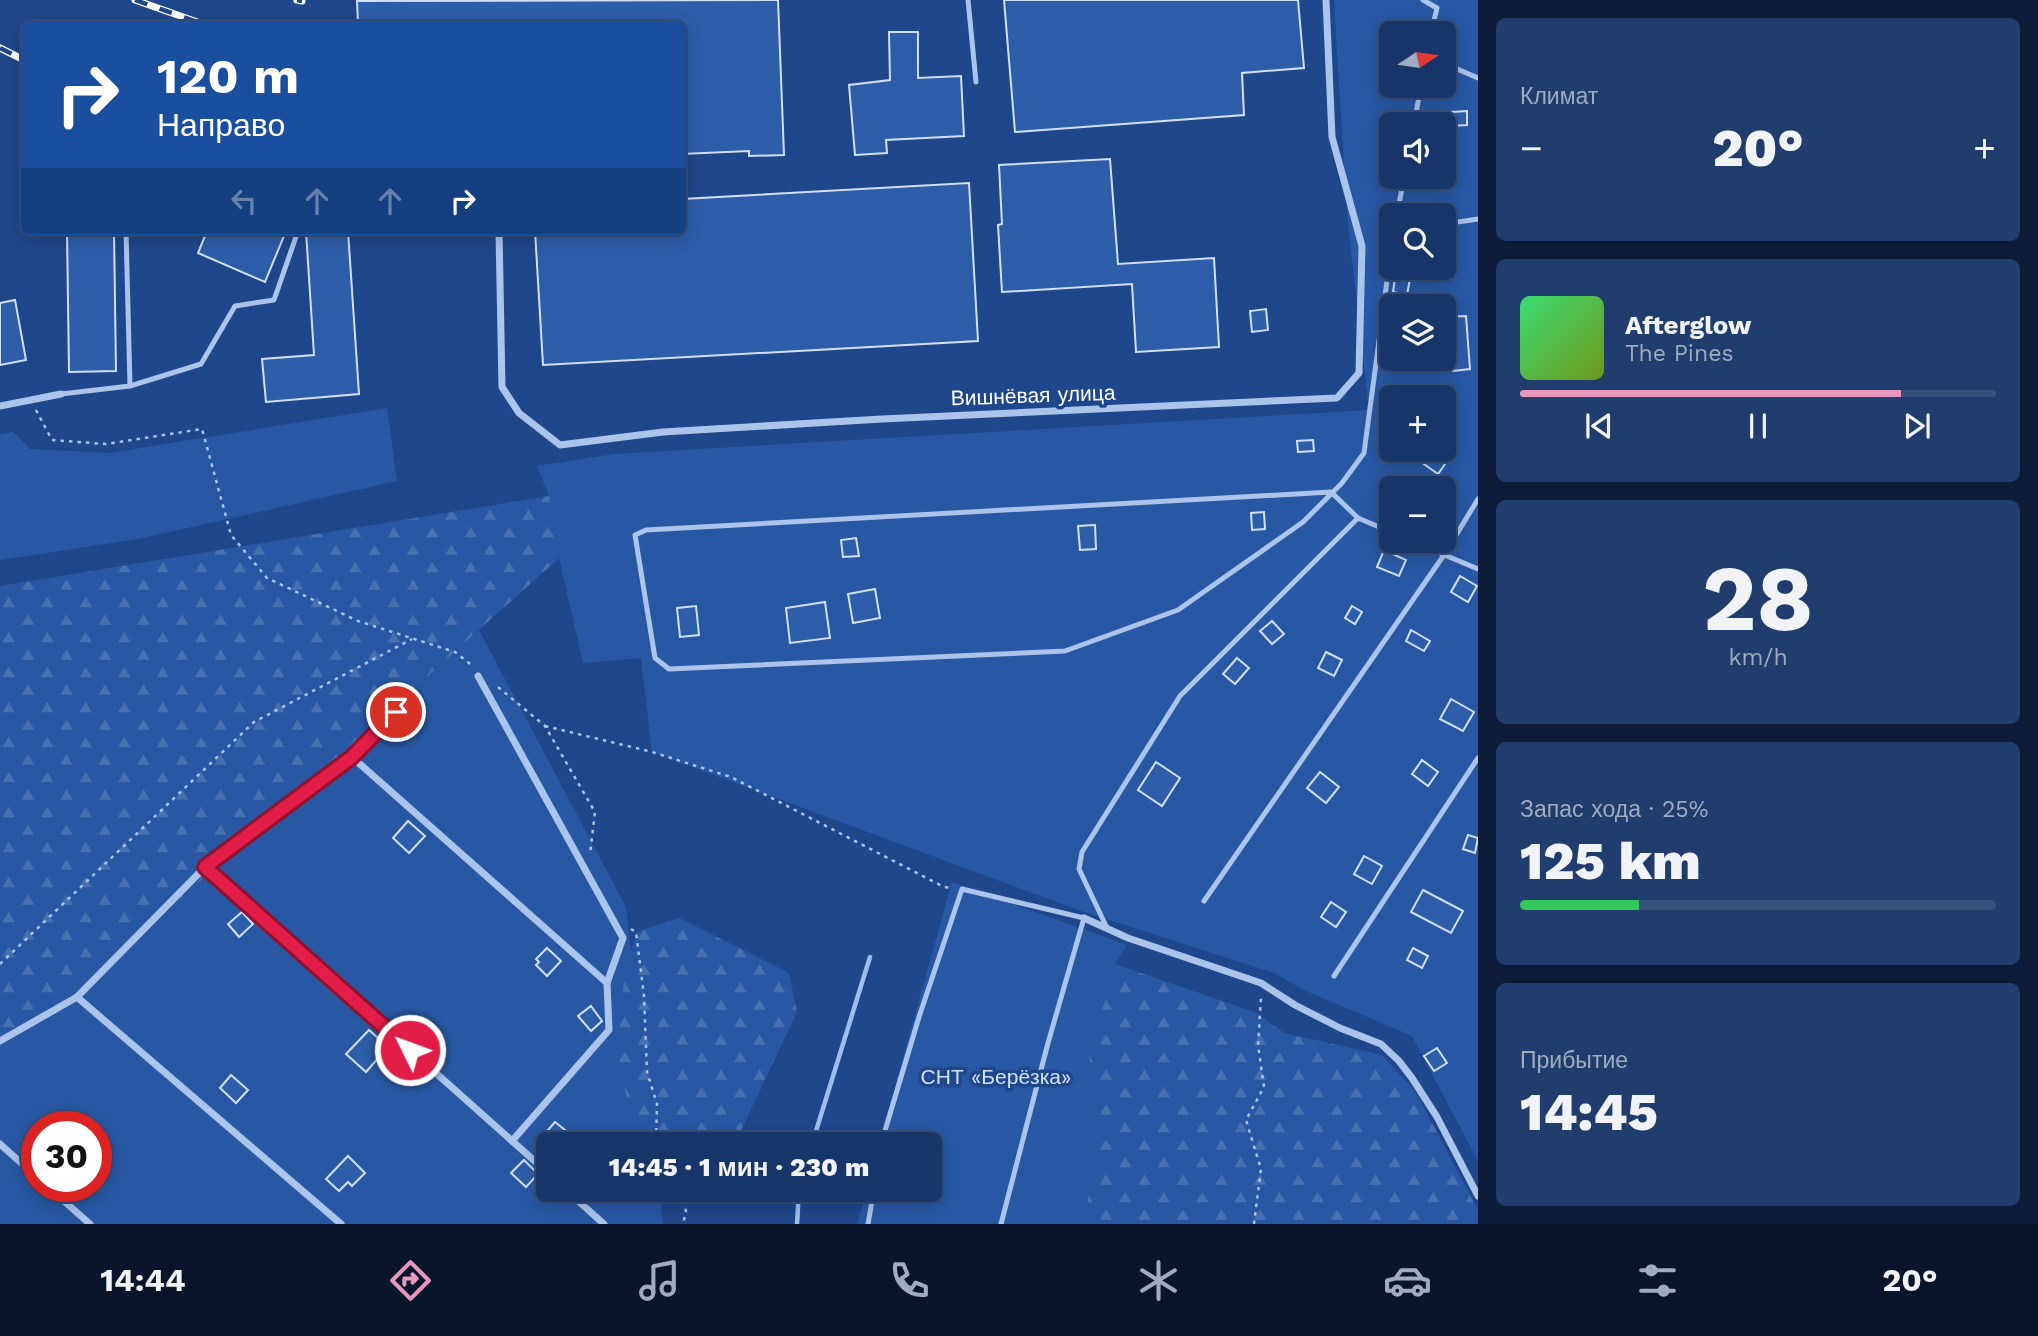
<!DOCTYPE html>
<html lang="ru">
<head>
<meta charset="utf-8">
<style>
	:root { --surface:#173568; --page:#203d6e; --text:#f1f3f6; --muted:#9eabc0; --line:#36507c; --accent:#e797bd }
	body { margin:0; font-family:"Work Sans",sans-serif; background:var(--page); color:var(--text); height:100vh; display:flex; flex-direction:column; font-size:26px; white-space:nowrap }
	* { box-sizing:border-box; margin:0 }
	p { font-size:23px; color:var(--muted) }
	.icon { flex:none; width:38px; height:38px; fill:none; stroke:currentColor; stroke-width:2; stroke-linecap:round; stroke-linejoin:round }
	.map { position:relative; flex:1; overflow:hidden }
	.side { display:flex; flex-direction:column; gap:18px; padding:18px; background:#0d1d39; width:560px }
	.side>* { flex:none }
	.top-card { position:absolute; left:21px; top:21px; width:665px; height:214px; border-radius:10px; box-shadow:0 4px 18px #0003,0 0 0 2px var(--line); background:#1a4fa0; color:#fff; overflow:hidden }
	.needle { width:46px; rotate:77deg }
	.controls { position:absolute; left:1379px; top:21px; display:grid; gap:14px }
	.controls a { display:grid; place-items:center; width:77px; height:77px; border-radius:10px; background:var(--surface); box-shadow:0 4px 18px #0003,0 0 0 2px var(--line); font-size:35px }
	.speed { position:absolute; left:21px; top:1111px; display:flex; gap:14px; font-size:35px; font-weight:700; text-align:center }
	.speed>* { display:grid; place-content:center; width:91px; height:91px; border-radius:50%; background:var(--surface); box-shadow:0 4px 18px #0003,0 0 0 2px var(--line); line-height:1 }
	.speed .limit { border:10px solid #d22; background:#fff; color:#111 }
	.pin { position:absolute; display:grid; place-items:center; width:60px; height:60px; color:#fff; margin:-30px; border:4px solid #fff; border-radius:50%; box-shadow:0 2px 7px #0007 }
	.me { position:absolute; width:77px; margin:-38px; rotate:312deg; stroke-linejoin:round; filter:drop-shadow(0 0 5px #0008) }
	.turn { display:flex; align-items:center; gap:24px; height:147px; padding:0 21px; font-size:32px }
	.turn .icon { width:91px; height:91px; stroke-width:2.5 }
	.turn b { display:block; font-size:49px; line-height:60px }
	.lanes { display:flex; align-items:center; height:66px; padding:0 21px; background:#0003; justify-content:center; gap:35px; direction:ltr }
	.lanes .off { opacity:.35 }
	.big { font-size:52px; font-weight:800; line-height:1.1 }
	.side .tile { flex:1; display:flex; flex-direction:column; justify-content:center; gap:10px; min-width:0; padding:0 24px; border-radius:10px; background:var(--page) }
	.side .dial { align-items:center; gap:0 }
	.dial b { font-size:91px; line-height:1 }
	.song { display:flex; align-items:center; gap:21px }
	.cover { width:84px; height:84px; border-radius:10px; background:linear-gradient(135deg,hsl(140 70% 55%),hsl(80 70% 35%)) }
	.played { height:7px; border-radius:4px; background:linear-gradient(90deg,var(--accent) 80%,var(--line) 80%) }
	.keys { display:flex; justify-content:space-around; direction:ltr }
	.heat { display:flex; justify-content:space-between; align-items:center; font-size:38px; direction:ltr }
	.charge { height:10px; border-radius:5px; background:linear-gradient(90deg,#34c759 25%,var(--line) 0) }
	.trip { position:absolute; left:536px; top:1132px; width:406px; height:70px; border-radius:10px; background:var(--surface); box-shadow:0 4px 18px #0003,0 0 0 2px var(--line); font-weight:800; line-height:70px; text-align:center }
	.tabs { display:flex; height:112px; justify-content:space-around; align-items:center; background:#09152a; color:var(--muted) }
	.tabs .icon { width:49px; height:49px }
	.tabs .on { color:var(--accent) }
	.tabs b { font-size:32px; color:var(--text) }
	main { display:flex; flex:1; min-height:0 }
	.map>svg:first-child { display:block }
	.green { fill:#2858a4; fill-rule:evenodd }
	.forest { fill:url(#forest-firs) }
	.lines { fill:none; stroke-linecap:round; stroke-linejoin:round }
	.stream { stroke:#9fbeed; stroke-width:4.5 }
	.building { fill:#2e5da9; stroke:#d1e0f9; stroke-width:2 }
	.path { stroke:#abc4ec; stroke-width:2.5; stroke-dasharray:3.5 5; stroke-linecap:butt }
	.service { stroke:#abc4ec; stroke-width:5 }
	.minor { stroke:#abc4ec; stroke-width:7 }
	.rail-casing { stroke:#fff; stroke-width:7 }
	.rail { stroke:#1f478b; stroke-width:4.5; stroke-dasharray:13; stroke-linecap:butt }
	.route-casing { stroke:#92132f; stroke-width:18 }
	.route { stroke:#e11d48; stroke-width:12 }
	.labels { text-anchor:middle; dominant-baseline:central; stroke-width:7; stroke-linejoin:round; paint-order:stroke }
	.street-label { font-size:21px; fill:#fff; stroke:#1f478b }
	.park-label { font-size:21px; fill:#d1e0f9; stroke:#1f478b }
</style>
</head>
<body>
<main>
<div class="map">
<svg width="1478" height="1224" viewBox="0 0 1478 1224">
	<defs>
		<pattern id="forest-firs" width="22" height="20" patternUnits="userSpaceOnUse" patternTransform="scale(1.75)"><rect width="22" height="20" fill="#2858a4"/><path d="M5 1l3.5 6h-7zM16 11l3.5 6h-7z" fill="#4871b2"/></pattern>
	</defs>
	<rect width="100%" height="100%" fill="#1f478b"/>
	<!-- green -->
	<g class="green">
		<path d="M 1334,0 L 1478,0 L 1478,1161 L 1412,1036 L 1306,991 L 1274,973 L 1078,910 L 652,752 L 641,658 L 583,663 L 559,558 L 549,496 L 537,466 L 614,454 L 1369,410 L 1347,215 ZM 1391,33 L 1444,33 L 1444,86 L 1391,86 ZM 1391,124 L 1444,124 L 1444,177 L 1391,177 ZM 1391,215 L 1444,215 L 1444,268 L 1391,268 ZM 1391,306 L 1444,306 L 1444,359 L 1391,359 ZM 1391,397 L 1444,397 L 1444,450 L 1391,450 ZM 1391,488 L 1444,488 L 1444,541 L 1391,541 Z"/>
		<path d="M 387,408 L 397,481 L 138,539 L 0,560 L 0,434 L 13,432 L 30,449 L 110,453 Z"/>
		<path d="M 479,630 L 626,907 L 654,1144 L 548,1144 L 548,1190 L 659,1190 L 663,1224 L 0,1224 L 0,1037 L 58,1009 ZM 37,1127 L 96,1127 L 96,1186 L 37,1186 Z"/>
		<path d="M 952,882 L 1127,945 L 1115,964 L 1089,1057 L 1100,1107 L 1085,1224 L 857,1224 L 867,1190 L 929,1190 L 929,1144 L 879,1144 Z"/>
	</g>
	<!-- forest -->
	<g class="forest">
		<path d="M 549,496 L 559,558 L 58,1009 L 0,1037 L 0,586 Z"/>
		<path d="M 679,918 L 789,973 L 797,1012 L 739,1135 L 742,1144 L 636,1144 L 618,1054 L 624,980 L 636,932 Z"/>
		<path d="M 1115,964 L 1257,1013 L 1284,1033 L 1382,1055 L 1415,1091 L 1478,1210 L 1478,1224 L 1085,1224 L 1099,1107 L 1089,1057 Z"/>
	</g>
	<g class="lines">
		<!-- stream -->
		<g class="stream">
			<path d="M 812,1144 L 870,957"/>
			<path d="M 797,1224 L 799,1190"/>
		</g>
	</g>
	<!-- building -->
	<g class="building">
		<path d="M 778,0 L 784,155 L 749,156 L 749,151 L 682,154 L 682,24 L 358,24 L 357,1 Z"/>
		<path d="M 1004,0 L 1298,0 L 1304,68 L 1242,73 L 1244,115 L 1015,132 Z"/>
		<path d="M 889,32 L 918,32 L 918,78 L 961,76 L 964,136 L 886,140 L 887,153 L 855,155 L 849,85 L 890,80 Z"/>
		<path d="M 1467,111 L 1467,125 L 1452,126 L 1451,112 Z"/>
		<path d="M 1110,159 L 1118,264 L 1214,258 L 1219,347 L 1136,352 L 1132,284 L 1002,292 L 998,225 L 1002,224 L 999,165 Z"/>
		<path d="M 969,183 L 978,341 L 543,365 L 535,231 L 682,231 L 682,199 Z"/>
		<path d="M 67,231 L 114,231 L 116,371 L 69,372 Z"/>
		<path d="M 207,231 L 286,231 L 265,282 L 198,253 Z"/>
		<path d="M 306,231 L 348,231 L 359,394 L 266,402 L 262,359 L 314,355 Z"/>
		<path d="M 1396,271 L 1411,273 L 1407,295 L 1393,292 Z"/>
		<path d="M 15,300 L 26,360 L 0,365 L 0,303 Z"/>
		<path d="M 1266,309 L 1268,330 L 1252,332 L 1250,311 Z"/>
		<path d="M 1466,316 L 1470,369 L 1453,371 L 1450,343 L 1444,344 L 1444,317 Z"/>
		<path d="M 1313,440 L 1314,451 L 1298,452 L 1297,441 Z"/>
		<path d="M 1435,450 L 1441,450 L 1450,457 L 1438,474 L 1424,464 Z"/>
		<path d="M 1264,512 L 1265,529 L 1252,530 L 1251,513 Z"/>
		<path d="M 1095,525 L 1096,549 L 1080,550 L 1078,526 Z"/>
		<path d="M 856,538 L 859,556 L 843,557 L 841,540 Z"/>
		<path d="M 1384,550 L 1406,560 L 1399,576 L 1377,567 Z"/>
		<path d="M 1460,576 L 1477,586 L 1468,602 L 1451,592 Z"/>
		<path d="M 875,589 L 880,618 L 853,623 L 848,594 Z"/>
		<path d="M 825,602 L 830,638 L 790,643 L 786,608 Z"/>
		<path d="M 696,606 L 699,635 L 680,637 L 677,608 Z"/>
		<path d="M 1352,606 L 1362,612 L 1355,624 L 1345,618 Z"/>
		<path d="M 1272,621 L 1284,634 L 1272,644 L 1260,631 Z"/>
		<path d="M 1411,630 L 1430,641 L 1424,651 L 1406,641 Z"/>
		<path d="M 1326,652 L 1342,660 L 1334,676 L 1318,668 Z"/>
		<path d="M 1237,658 L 1249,668 L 1235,684 L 1223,674 Z"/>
		<path d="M 1451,699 L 1474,712 L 1463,731 L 1440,719 Z"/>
		<path d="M 1422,760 L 1438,772 L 1428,786 L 1412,774 Z"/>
		<path d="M 1156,762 L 1180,778 L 1162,806 L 1138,790 Z"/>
		<path d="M 1320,772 L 1339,787 L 1326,803 L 1307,788 Z"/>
		<path d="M 408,821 L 425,836 L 409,853 L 393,838 Z"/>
		<path d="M 1468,835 L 1478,838 L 1475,853 L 1463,849 Z"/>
		<path d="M 1364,856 L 1382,866 L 1372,884 L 1354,874 Z"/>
		<path d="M 1423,890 L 1463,911 L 1451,933 L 1411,912 Z"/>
		<path d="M 1331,902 L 1346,912 L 1336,927 L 1321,917 Z"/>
		<path d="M 242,912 L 253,924 L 239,937 L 228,924 Z"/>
		<path d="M 547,948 L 561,961 L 547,976 L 536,965 L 539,962 L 536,959 Z"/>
		<path d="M 1413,948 L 1428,956 L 1422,968 L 1407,960 Z"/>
		<path d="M 591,1006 L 602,1021 L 591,1031 L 578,1016 Z"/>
		<path d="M 369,1030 L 388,1047 L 366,1072 L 346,1054 Z"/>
		<path d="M 1437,1048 L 1447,1063 L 1434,1071 L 1424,1056 Z"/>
		<path d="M 231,1075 L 248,1090 L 236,1103 L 220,1088 Z"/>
		<path d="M 555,1122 L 570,1134 L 562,1144 L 536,1144 Z"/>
		<path d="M 348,1156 L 365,1173 L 352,1186 L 348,1182 L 339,1191 L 326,1179 Z"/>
		<path d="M 524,1160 L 538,1174 L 526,1187 L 511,1173 Z"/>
	</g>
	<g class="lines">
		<!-- path -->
		<g class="path">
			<path d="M 36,410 L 52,440 L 106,444 L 202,429 L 231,535 L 267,578 L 358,621 L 455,652 L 474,667"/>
			<path d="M 498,687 L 545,726 L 595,812 L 590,854"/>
			<path d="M 545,726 L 652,752 L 731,777 L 944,887 L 952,888"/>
			<path d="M 631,929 L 636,932 L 644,996 L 647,1072 L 657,1104 L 656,1144"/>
			<path d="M 0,964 L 254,722 L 412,639"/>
			<path d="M 671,1190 L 683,1198 L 686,1211 L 683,1224"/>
			<path d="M 1254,1224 L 1261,1169 L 1246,1120 L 1264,1087 L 1258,1045 L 1261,997"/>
		</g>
		<!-- service -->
		<g class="service">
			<path d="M 968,0 L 976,82"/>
			<path d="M 1423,0 L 1437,8 L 1431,33"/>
			<path d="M 1444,56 L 1450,66 L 1478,78"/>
			<path d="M 1414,124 L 1421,86"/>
			<path d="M 1397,215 L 1404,177"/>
			<path d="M 1444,224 L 1478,219"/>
			<path d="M 126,231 L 130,386"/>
			<path d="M 61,394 L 130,386 L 201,364 L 235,306 L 274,300 L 298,231"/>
			<path d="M 1358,518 L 1331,492 L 646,530 L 635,535 L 655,658 L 669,669 L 1065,651 L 1178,610 L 1303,522 L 1342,483 L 1364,453 L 1391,251"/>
			<path d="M 1411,541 L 1478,569"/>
			<path d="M 1204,901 L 1444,555 L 1478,499"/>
			<path d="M 1107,928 L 1079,869 L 1082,852 L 1180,696 L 1358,518 L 1391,532"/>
			<path d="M 1334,976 L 1478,758"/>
			<path d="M 881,1144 L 919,1017 L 962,889 L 1084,918 L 1048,1043 L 1001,1224"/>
			<path d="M 868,1224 L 874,1190"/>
		</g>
		<!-- minor -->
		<g class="minor">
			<path d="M 499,231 L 502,387 L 519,413 L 560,445 L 663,432 L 882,419 L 1337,398 L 1359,373 L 1362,246 L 1332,137 L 1326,0"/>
			<path d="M 0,406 L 61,394"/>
			<path d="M 478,676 L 623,938 L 607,983"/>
			<path d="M 352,757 L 607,983 L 609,1030 L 512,1141"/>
			<path d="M 205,867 L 548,1173"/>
			<path d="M 1084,918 L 1128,938 L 1261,983 L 1295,1005 L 1340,1028 L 1381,1044 L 1399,1061 L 1412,1078 L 1437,1117 L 1478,1196"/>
			<path d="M 77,997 L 341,1224"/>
			<path d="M 0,1041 L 77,997 L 205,867 L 352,757 L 395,712"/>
			<path d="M 0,1144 L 37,1177"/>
			<path d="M 47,1186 L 90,1224"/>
			<path d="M 566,1190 L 604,1224"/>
		</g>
		<!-- rail casing -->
		<g class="rail-casing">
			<g id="rail">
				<path d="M 135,0 L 203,24"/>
				<path d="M 297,0 L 302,1"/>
				<path d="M 0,48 L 24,60"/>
			</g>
		</g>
		<!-- rail -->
		<use href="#rail" class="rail"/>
	</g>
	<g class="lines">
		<!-- route casing -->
		<g class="route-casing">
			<path id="route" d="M 396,712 L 352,757 L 205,867 L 410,1050"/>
		</g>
		<!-- route -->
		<use href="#route" class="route"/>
	</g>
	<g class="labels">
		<!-- street labels -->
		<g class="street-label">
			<text transform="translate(1033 395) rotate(-2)">Вишнёвая улица</text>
		</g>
		<!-- park labels -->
		<g class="park-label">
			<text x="996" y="1076">СНТ «Берёзка»</text>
		</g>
	</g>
</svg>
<div class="controls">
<a><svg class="needle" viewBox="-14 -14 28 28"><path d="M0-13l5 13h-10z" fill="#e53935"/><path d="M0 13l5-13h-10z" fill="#9eabc0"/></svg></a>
<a><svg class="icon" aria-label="sound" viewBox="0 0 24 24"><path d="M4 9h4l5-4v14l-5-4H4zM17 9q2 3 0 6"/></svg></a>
<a><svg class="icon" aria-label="search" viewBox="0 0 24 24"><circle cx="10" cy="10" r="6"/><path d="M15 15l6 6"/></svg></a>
<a><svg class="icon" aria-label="layers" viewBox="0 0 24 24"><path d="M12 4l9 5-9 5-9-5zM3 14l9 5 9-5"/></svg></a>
<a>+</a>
<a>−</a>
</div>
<div class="speed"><div class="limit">30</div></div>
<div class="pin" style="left:396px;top:712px;background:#d93025"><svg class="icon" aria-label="arrive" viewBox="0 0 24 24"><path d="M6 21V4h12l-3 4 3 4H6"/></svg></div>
<svg class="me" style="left:410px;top:1050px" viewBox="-20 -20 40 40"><circle r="17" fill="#e11d48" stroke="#fff" stroke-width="3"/><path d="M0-11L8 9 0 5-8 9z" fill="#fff"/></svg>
<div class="trip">14:45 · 1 мин · 230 m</div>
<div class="top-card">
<div class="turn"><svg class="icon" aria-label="right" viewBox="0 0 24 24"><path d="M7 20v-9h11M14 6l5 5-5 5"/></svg><div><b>120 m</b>Направо</div></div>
<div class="lanes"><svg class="icon off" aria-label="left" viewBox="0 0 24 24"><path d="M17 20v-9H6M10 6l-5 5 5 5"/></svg><svg class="icon off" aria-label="ahead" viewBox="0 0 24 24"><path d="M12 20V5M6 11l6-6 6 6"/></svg><svg class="icon off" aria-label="ahead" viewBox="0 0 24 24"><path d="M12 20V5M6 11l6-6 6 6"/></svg><svg class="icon" aria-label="right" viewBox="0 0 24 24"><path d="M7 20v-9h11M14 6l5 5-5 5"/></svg></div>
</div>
</div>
<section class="side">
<div class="tile"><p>Климат</p>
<div class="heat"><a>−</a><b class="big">20°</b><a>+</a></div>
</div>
<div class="tile">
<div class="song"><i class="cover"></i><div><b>Afterglow</b><p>The Pines</p></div></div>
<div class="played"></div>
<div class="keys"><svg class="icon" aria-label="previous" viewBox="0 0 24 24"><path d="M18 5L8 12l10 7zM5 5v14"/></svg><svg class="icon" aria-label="pause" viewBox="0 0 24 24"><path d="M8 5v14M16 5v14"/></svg><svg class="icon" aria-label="next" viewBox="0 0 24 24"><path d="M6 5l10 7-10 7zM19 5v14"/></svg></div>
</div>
<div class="tile dial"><b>28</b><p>km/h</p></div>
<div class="tile"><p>Запас хода · 25%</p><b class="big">125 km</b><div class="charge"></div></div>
<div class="tile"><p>Прибытие</p><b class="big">14:45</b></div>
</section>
</main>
<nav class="tabs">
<b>14:44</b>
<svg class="icon on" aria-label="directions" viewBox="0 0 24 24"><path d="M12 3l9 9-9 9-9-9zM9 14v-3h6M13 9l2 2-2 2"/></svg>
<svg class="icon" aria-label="music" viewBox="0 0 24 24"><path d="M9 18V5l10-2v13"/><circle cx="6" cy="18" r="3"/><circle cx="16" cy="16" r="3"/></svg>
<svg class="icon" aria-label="phone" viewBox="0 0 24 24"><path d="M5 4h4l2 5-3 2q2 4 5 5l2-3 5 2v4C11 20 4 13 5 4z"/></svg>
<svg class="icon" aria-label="climate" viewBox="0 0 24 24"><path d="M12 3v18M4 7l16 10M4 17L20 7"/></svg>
<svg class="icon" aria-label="car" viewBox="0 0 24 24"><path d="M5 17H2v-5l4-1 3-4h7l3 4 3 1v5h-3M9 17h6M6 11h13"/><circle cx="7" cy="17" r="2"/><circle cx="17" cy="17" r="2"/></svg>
<svg class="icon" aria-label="filters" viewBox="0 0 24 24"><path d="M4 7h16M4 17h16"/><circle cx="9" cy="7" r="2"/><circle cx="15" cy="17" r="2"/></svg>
<b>20°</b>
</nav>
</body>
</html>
